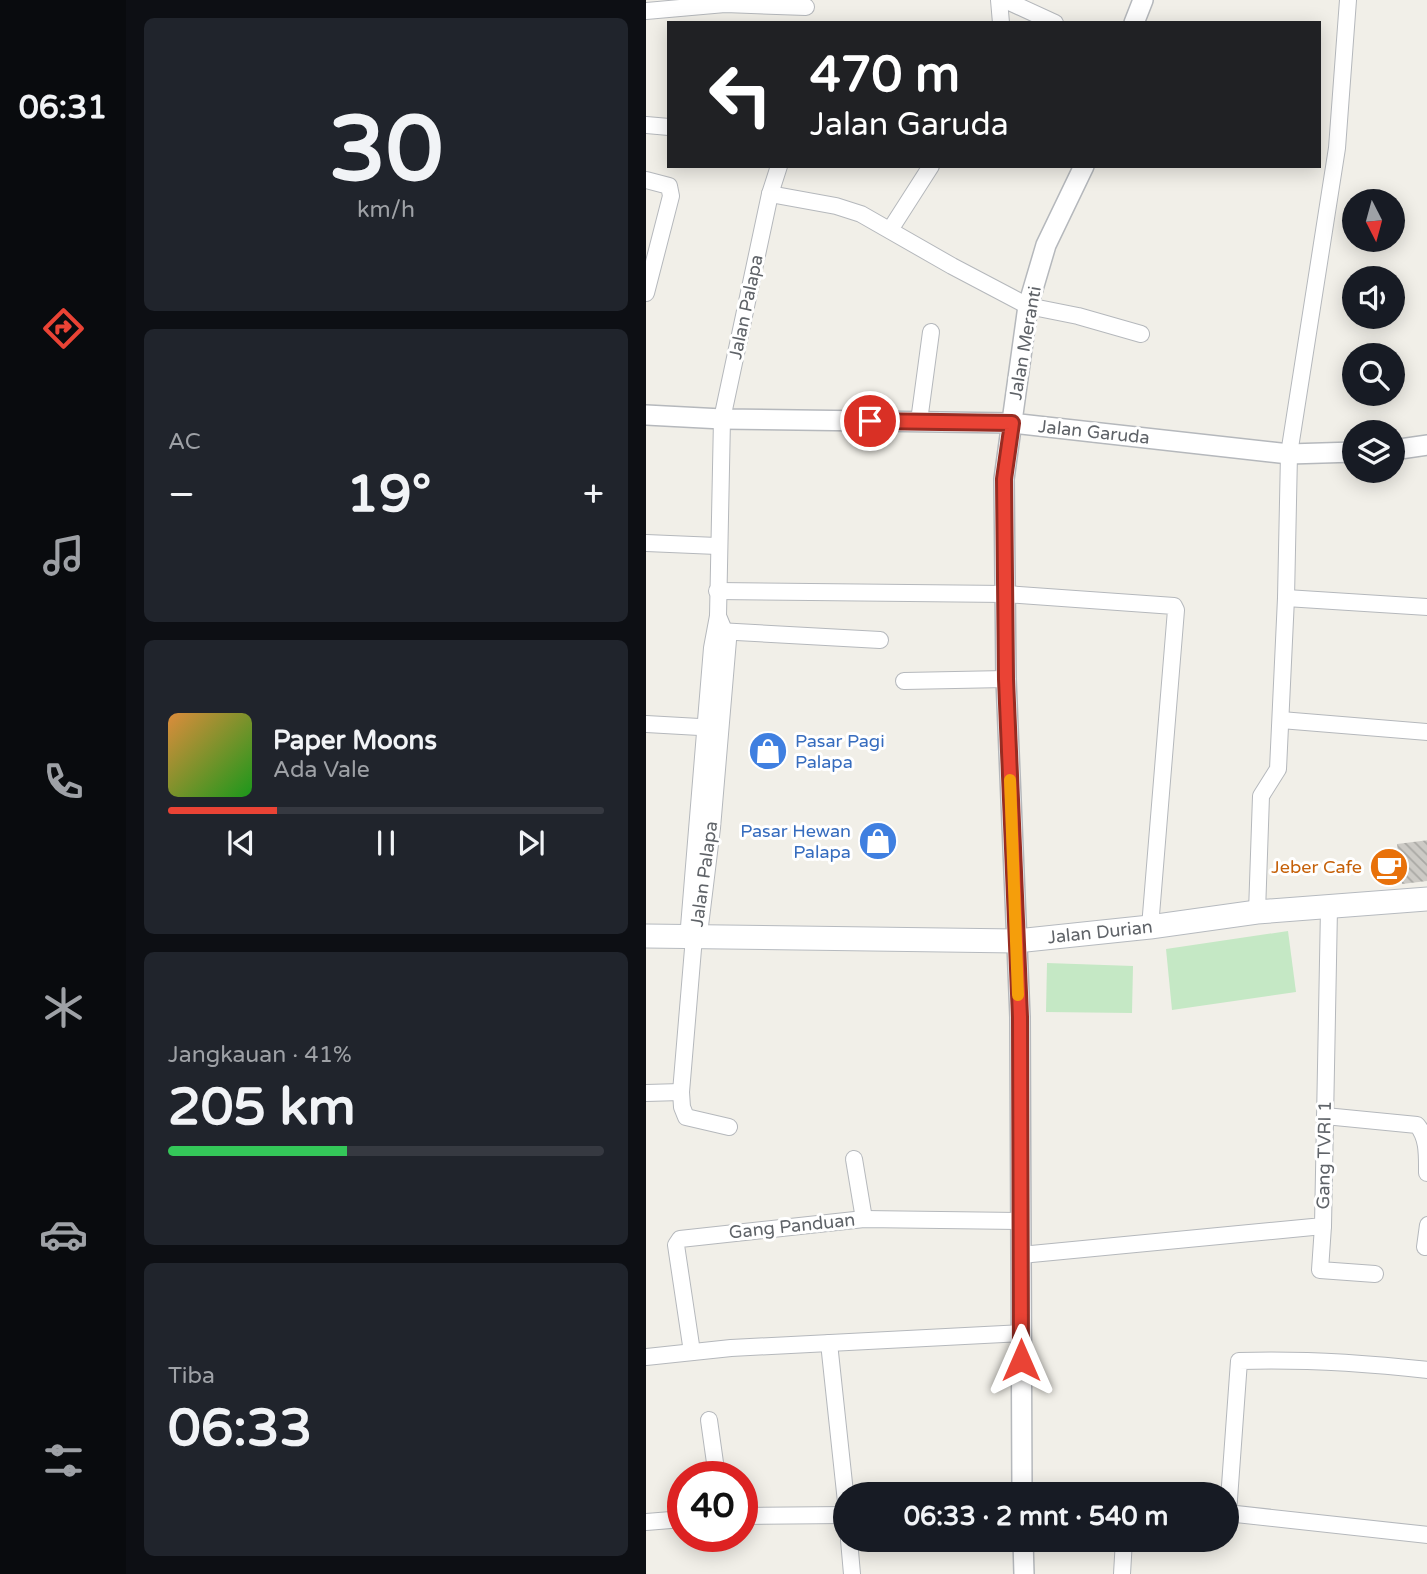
<!DOCTYPE html>
<html lang="id">
<head>
<meta charset="utf-8">
<style>
	:root { --surface:#171b24; --page:#20242c; --text:#f1f3f6; --muted:#9ea1a6; --line:#363941; --accent:#ea4335 }
	body { margin:0; font-family:"Varela Round",sans-serif; background:var(--page); color:var(--text); height:100vh; display:flex; flex-direction:column; font-size:26px; white-space:nowrap }
	* { box-sizing:border-box; margin:0 }
	p { font-size:23px; color:var(--muted) }
	.icon { flex:none; width:38px; height:38px; fill:none; stroke:currentColor; stroke-width:2; stroke-linecap:round; stroke-linejoin:round }
	.map { position:relative; flex:1; overflow:hidden }
	.drawer { display:flex; flex-direction:column; gap:18px; padding:18px; background:#0d0f14; width:520px }
	.drawer>* { flex:none }
	.banner { position:absolute; left:21px; top:21px; width:654px; height:147px; border-radius:0px; box-shadow:0 4px 18px #0003; background:#202124; color:#fff; overflow:hidden }
	.needle { width:46px; rotate:174deg }
	.tools { position:absolute; left:696px; top:189px; display:grid; gap:14px }
	.tools a { display:grid; place-items:center; width:63px; height:63px; border-radius:50%; background:var(--surface); box-shadow:0 4px 18px #0003; font-size:35px }
	.speed { position:absolute; left:21px; top:1461px; display:flex; gap:14px; font-size:35px; font-weight:700; text-align:center }
	.speed>* { display:grid; place-content:center; width:91px; height:91px; border-radius:50%; background:var(--surface); box-shadow:0 4px 18px #0003; line-height:1 }
	.speed .limit { border:10px solid #d22; background:#fff; color:#111 }
	.pin { position:absolute; display:grid; place-items:center; width:60px; height:60px; color:#fff; margin:-30px; border:4px solid #fff; border-radius:50%; box-shadow:0 2px 7px #0007 }
	.me { position:absolute; width:77px; margin:-38px; rotate:0deg; stroke-linejoin:round; filter:drop-shadow(0 0 5px #0008) }
	.turn { display:flex; align-items:center; gap:24px; height:147px; padding:0 28px; font-size:32px }
	.turn .icon { width:91px; height:91px; stroke-width:2.5 }
	.turn b { display:block; font-size:49px; line-height:60px }
	.big { font-size:52px; font-weight:800; line-height:1.1 }
	.drawer .tile { flex:1; display:flex; flex-direction:column; justify-content:center; gap:10px; min-width:0; padding:0 24px; border-radius:10px; background:var(--page) }
	.drawer .dial { align-items:center; gap:0 }
	.dial b { font-size:91px; line-height:1 }
	.song { display:flex; align-items:center; gap:21px }
	.cover { width:84px; height:84px; border-radius:10px; background:linear-gradient(135deg,hsl(30 70% 55%),hsl(120 70% 35%)) }
	.played { height:7px; border-radius:4px; background:linear-gradient(90deg,var(--accent) 25%,var(--line) 25%) }
	.keys { display:flex; justify-content:space-around; direction:ltr }
	.heat { display:flex; justify-content:space-between; align-items:center; font-size:38px; direction:ltr }
	.charge { height:10px; border-radius:5px; background:linear-gradient(90deg,#34c759 41%,var(--line) 0) }
	.trip { position:absolute; left:187px; top:1482px; width:406px; height:70px; border-radius:35px; background:var(--surface); box-shadow:0 4px 18px #0003; font-weight:800; line-height:70px; text-align:center }
	main { display:flex; flex:1; min-height:0 }
	.tabs { display:flex; flex-direction:column; width:126px; justify-content:space-around; align-items:center; background:#090b0e; color:var(--muted) }
	.tabs .icon { width:49px; height:49px }
	.tabs .active { color:var(--accent) }
	.tabs b { font-size:32px; color:var(--text) }
	.map>svg:first-child { display:block }
	.pitch { fill:#c5e8c5 }
	.building { fill:url(#building-back-hatch) }
	.lines { fill:none; stroke-linecap:round; stroke-linejoin:round }
	.minor-casing { stroke:#b5b8bc; stroke-width:18 }
	.tertiary-casing { stroke:#b5b8bc; stroke-width:22 }
	.secondary-casing { stroke:#b6babf; stroke-width:25 }
	.minor { stroke:#fff; stroke-width:16 }
	.tertiary { stroke:#fff; stroke-width:19 }
	.secondary { stroke:#fff; stroke-width:23 }
	.route-casing { stroke:#982c22; stroke-width:18 }
	.route { stroke:#ea4335; stroke-width:12 }
	.slow { stroke:#f59e0b; stroke-width:12 }
	.labels { text-anchor:middle; dominant-baseline:central; stroke-width:6; stroke-linejoin:round; paint-order:stroke }
	.street-label { font-size:18px; fill:#5f6368; stroke:#fff }
	.shop-label { font-size:18px; fill:#366cbe; stroke:#fff; text-anchor:start }
	.food-label { font-size:18px; fill:#c56008; stroke:#fff; text-anchor:end }
</style>
</head>
<body>
<main>
<nav class="tabs">
<b>06:31</b>
<svg class="icon active" aria-label="directions" viewBox="0 0 24 24"><path d="M12 3l9 9-9 9-9-9zM9 14v-3h6M13 9l2 2-2 2"/></svg>
<svg class="icon" aria-label="music" viewBox="0 0 24 24"><path d="M9 18V5l10-2v13"/><circle cx="6" cy="18" r="3"/><circle cx="16" cy="16" r="3"/></svg>
<svg class="icon" aria-label="phone" viewBox="0 0 24 24"><path d="M5 4h4l2 5-3 2q2 4 5 5l2-3 5 2v4C11 20 4 13 5 4z"/></svg>
<svg class="icon" aria-label="climate" viewBox="0 0 24 24"><path d="M12 3v18M4 7l16 10M4 17L20 7"/></svg>
<svg class="icon" aria-label="car" viewBox="0 0 24 24"><path d="M5 17H2v-5l4-1 3-4h7l3 4 3 1v5h-3M9 17h6M6 11h13"/><circle cx="7" cy="17" r="2"/><circle cx="17" cy="17" r="2"/></svg>
<svg class="icon" aria-label="filters" viewBox="0 0 24 24"><path d="M4 7h16M4 17h16"/><circle cx="9" cy="7" r="2"/><circle cx="15" cy="17" r="2"/></svg>
</nav>
<section class="drawer">
<div class="tile dial"><b>30</b><p>km/h</p></div>
<div class="tile"><p>AC</p>
<div class="heat"><a>−</a><b class="big">19°</b><a>+</a></div>
</div>
<div class="tile">
<div class="song"><i class="cover"></i><div><b>Paper Moons</b><p>Ada Vale</p></div></div>
<div class="played"></div>
<div class="keys"><svg class="icon" aria-label="previous" viewBox="0 0 24 24"><path d="M18 5L8 12l10 7zM5 5v14"/></svg><svg class="icon" aria-label="pause" viewBox="0 0 24 24"><path d="M8 5v14M16 5v14"/></svg><svg class="icon" aria-label="next" viewBox="0 0 24 24"><path d="M6 5l10 7-10 7zM19 5v14"/></svg></div>
</div>
<div class="tile"><p>Jangkauan · 41%</p><b class="big">205 km</b><div class="charge"></div></div>
<div class="tile"><p>Tiba</p><b class="big">06:33</b></div>
</section>
<div class="map">
<svg width="782" height="1574" viewBox="0 0 782 1574">
	<defs>
		<pattern id="building-back-hatch" width="6" height="6" patternUnits="userSpaceOnUse" patternTransform="scale(1.75)"><rect width="6" height="6" fill="#cccac5"/><path d="M-1 5l2 2M0 0l6 6M5-1l2 2" fill="none" stroke="#a9a8a4"/></pattern>
	</defs>
	<rect width="100%" height="100%" fill="#f1efe8"/>
	<!-- pitch -->
	<g class="pitch">
		<path d="M 642,931 L 650,992 L 526,1010 L 520,949 Z"/>
		<path d="M 401,963 L 487,966 L 486,1013 L 400,1012 Z"/>
	</g>
	<!-- building -->
	<path class="building" d="M 782,840 L 782,881 L 756,884 L 751,844 Z"/>
	<g class="lines">
		<!-- minor casing -->
		<g class="minor-casing">
			<g id="minor">
				<path d="M 353,0 L 355,23"/>
				<path d="M 359,0 L 409,23"/>
				<path d="M 0,11 L 79,4 L 160,7"/>
				<path d="M 0,125 L 23,127"/>
				<path d="M 0,180 L 23,186 L 25,196 L 0,293"/>
				<path d="M 124,194 L 190,206 L 215,214 L 306,266 L 382,306 L 432,316 L 495,334"/>
				<path d="M 244,230 L 285,166"/>
				<path d="M 273,421 L 285,332"/>
				<path d="M 0,543 L 71,546"/>
				<path d="M 71,591 L 360,594 L 528,606 L 530,610 L 504,927"/>
				<path d="M 640,598 L 782,607"/>
				<path d="M 72,616 L 82,640 L 66,828 L 54,926 L 48,937 L 35,1092 L 36,1107 L 40,1117 L 83,1127"/>
				<path d="M 72,631 L 234,640"/>
				<path d="M 258,681 L 360,679"/>
				<path d="M 635,720 L 782,732"/>
				<path d="M 0,724 L 71,728"/>
				<path d="M 611,912 L 615,796 L 632,769 L 640,598 L 643,454 L 691,148 L 702,0"/>
				<path d="M 48,937 L 43,927 L 66,648 L 72,616 L 76,419 L 124,194 L 133,166"/>
				<path d="M 0,1093 L 35,1092"/>
				<path d="M 679,1116 L 771,1125 C 782,1138 781,1155 781,1173"/>
				<path d="M 208,1159 L 218,1219"/>
				<path d="M 677,1226 L 674,1270 L 729,1274"/>
				<path d="M 779,1247 L 782,1225"/>
				<path d="M 375,1255 L 677,1226 L 683,908"/>
				<path d="M 183,1343 L 200,1502"/>
				<path d="M 46,1352 L 30,1245 L 34,1239 L 218,1219 L 374,1221"/>
				<path d="M 0,1357 L 85,1348 L 375,1333"/>
				<path d="M 63,1420 L 71,1477"/>
				<path d="M 581,1513 L 782,1535"/>
				<path d="M 582,1513 L 593,1361 C 655,1359 719,1363 782,1370"/>
				<path d="M 96,1516 L 200,1515"/>
				<path d="M 0,1522 L 37,1519"/>
				<path d="M 203,1540 L 206,1574"/>
				<path d="M 476,1574 L 478,1540"/>
			</g>
		</g>
		<!-- tertiary casing -->
		<g class="tertiary-casing">
			<g id="tertiary">
				<path d="M 488,23 L 497,0"/>
				<path d="M 0,415 L 76,419 L 366,423 L 643,454 L 709,452"/>
				<path d="M 747,450 L 782,445"/>
				<path d="M 376,1494 L 374,1017 L 360,679 L 358,479 L 382,306 L 400,245 L 438,166"/>
				<path d="M 377,1540 L 378,1574"/>
			</g>
		</g>
		<!-- secondary casing -->
		<g class="secondary-casing">
			<path id="secondary" d="M 0,936 L 370,941 L 504,927 L 611,912 L 782,899"/>
		</g>
		<!-- minor -->
		<use href="#minor" class="minor"/>
		<!-- tertiary -->
		<use href="#tertiary" class="tertiary"/>
		<!-- secondary -->
		<use href="#secondary" class="secondary"/>
	</g>
	<g class="lines">
		<!-- route casing -->
		<g class="route-casing">
			<path id="route" d="M 224,421 L 366,423 L 358,479 L 360,679 L 374,1017 L 375,1360"/>
		</g>
		<!-- route -->
		<use href="#route" class="route"/>
		<!-- slow -->
		<path class="slow" d="M 364,780 L 372,995"/>
	</g>
	<!-- icons -->
	<defs>
		<g id="shop-disc" transform="scale(2.0125)"><circle r="9.5" fill="#3f7fe0" stroke="#fff"/><path d="M-5-2.5h2.3a2.7 3.5 0 0 1 5.4 0H5L5.5 6h-11ZM-1.5-2.5h3a1.5 2.3 0 0 0-3 0Z" fill="#fff"/></g>
		<g id="cafe-disc" transform="scale(2.0125)"><circle r="9.5" fill="#e8710a" stroke="#fff"/><path d="M-5.5-4.5H6V0H3Q3 3.5 0 3.5H-2.5Q-5.5 3.5-5.5 0ZM3-3.2v2h1.7v-2ZM-6 4.5H4V6H-6Z" fill="#fff"/></g>
	</defs>
	<g fill-rule="evenodd">
		<use href="#shop-disc" x="122" y="751"/>
		<use href="#shop-disc" x="232" y="841"/>
		<use href="#cafe-disc" x="743" y="867"/>
	</g>
	<g class="labels">
		<!-- street labels -->
		<g class="street-label">
			<text transform="translate(100 307) rotate(-78)">Jalan Palapa</text>
			<text transform="translate(379 343) rotate(-80)">Jalan Meranti</text>
			<text transform="translate(448 432) rotate(6)">Jalan Garuda</text>
			<text transform="translate(58 874) rotate(-82)">Jalan Palapa</text>
			<text transform="translate(454 932) rotate(-6)">Jalan Durian</text>
			<text transform="translate(678 1155) rotate(-89)">Gang TVRI 1</text>
			<text transform="translate(146 1226) rotate(-6)">Gang Panduan</text>
		</g>
		<!-- shop labels -->
		<g class="shop-label">
			<text x="149" y="741">Pasar Pagi<tspan x="149" dy="21">Palapa</tspan></text>
			<text x="205" y="831" text-anchor="end">Pasar Hewan<tspan x="205" dy="21">Palapa</tspan></text>
		</g>
		<!-- food labels -->
		<g class="food-label">
			<text x="716" y="867">Jeber Cafe</text>
		</g>
	</g>
</svg>
<div class="tools">
<a><svg class="needle" viewBox="-14 -14 28 28"><path d="M0-13l5 13h-10z" fill="#e53935"/><path d="M0 13l5-13h-10z" fill="#9ea1a6"/></svg></a>
<a><svg class="icon" aria-label="sound" viewBox="0 0 24 24"><path d="M4 9h4l5-4v14l-5-4H4zM17 9q2 3 0 6"/></svg></a>
<a><svg class="icon" aria-label="search" viewBox="0 0 24 24"><circle cx="10" cy="10" r="6"/><path d="M15 15l6 6"/></svg></a>
<a><svg class="icon" aria-label="layers" viewBox="0 0 24 24"><path d="M12 4l9 5-9 5-9-5zM3 14l9 5 9-5"/></svg></a>
</div>
<div class="speed"><div class="limit">40</div></div>
<div class="pin" style="left:224px;top:421px;background:#d93025"><svg class="icon" aria-label="arrive" viewBox="0 0 24 24"><path d="M6 21V4h12l-3 4 3 4H6"/></svg></div>
<svg class="me" style="left:375px;top:1360px" viewBox="-20 -20 40 40"><path d="M0-17L14 15 0 8-14 15z" fill="#ea4335" stroke="#fff" stroke-width="4"/></svg>
<div class="trip">06:33 · 2 mnt · 540 m</div>
<div class="banner">
<div class="turn"><svg class="icon" aria-label="left" viewBox="0 0 24 24"><path d="M17 20v-9H6M10 6l-5 5 5 5"/></svg><div><b>470 m</b>Jalan Garuda</div></div>
</div>
</div>
</main>
</body>
</html>
